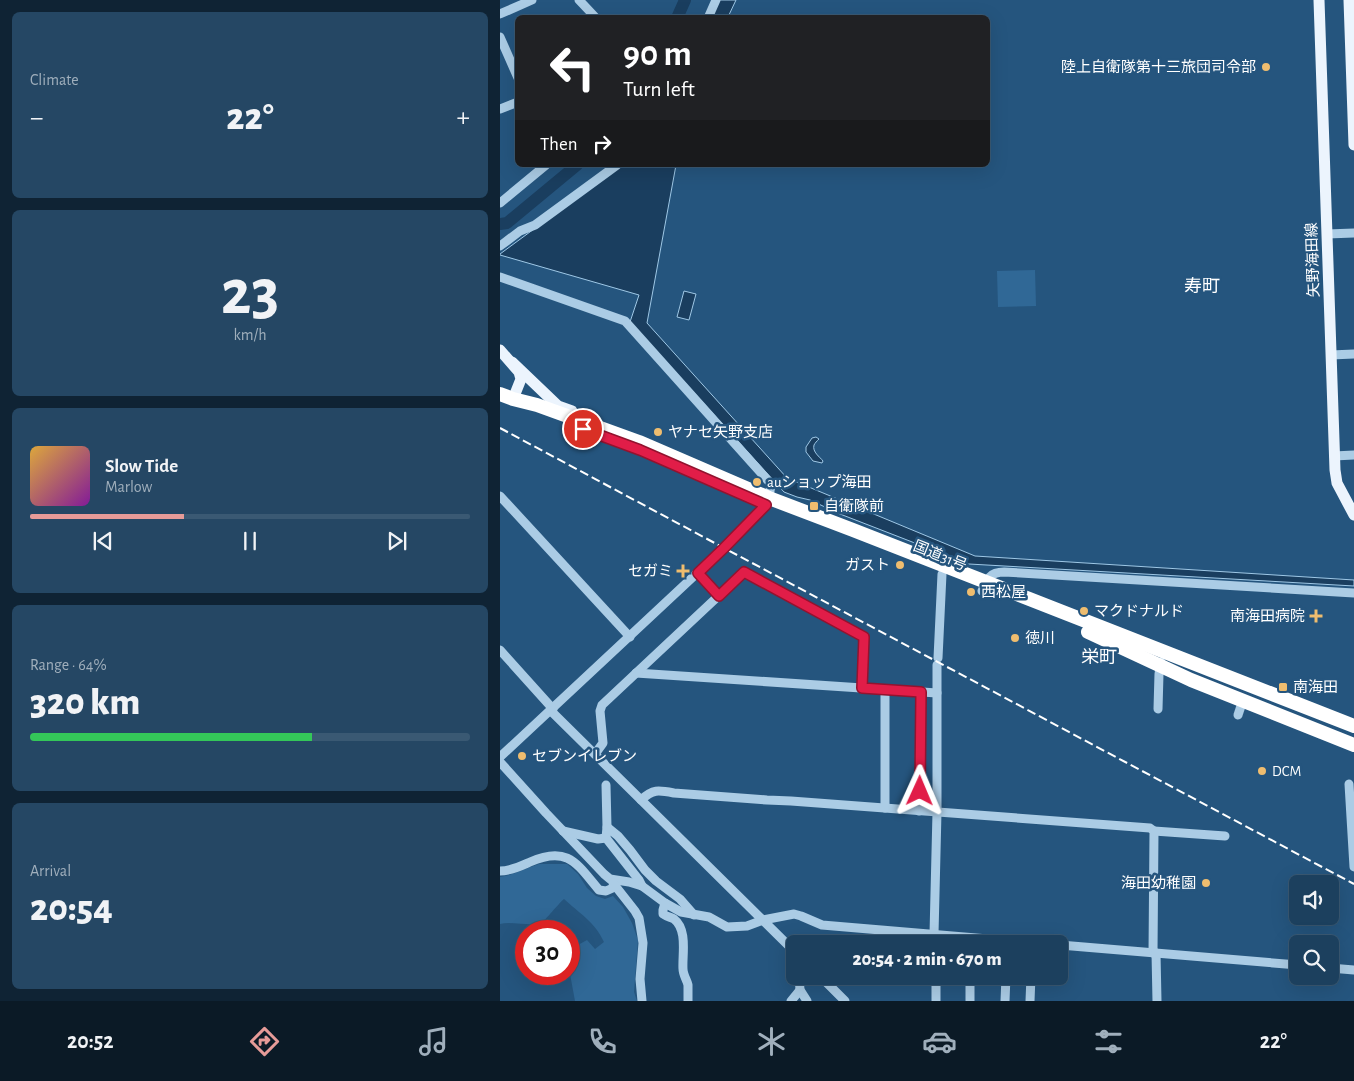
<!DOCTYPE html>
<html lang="en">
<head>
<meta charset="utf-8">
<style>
	:root { --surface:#1c405e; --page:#254764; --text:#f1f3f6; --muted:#a0afbc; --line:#3a5973; --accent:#e69b98 }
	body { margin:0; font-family:"Alegreya Sans","Noto Sans JP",sans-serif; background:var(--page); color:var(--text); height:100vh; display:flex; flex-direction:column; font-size:19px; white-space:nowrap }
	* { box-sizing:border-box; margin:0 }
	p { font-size:16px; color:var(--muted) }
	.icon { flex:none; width:28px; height:28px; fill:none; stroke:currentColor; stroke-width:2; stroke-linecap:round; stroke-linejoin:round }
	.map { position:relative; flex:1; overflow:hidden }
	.panel { display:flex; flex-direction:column; gap:12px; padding:12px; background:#0f2334; width:500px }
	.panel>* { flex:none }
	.top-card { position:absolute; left:15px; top:15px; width:475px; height:152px; border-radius:8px; box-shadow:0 5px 20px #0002,0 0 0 1px var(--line); background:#202124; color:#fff; overflow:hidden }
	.buttons { position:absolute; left:789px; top:875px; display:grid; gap:10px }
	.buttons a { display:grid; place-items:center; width:50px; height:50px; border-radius:8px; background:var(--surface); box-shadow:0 5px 20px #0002,0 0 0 1px var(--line); font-size:25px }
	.speed { position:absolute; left:15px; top:920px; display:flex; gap:10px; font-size:25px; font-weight:700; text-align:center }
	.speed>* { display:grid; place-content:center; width:65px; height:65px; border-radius:50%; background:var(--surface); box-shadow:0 5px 20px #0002,0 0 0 1px var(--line); line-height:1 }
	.speed .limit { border:8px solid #d22; background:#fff; color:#111 }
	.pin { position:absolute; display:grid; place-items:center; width:42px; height:42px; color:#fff; margin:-21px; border:2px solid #fff; border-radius:50%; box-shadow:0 1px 5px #0007 }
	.me { position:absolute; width:55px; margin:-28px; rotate:1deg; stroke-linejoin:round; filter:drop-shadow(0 0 4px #0008) }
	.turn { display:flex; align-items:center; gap:18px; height:105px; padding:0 25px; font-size:22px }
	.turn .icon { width:65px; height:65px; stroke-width:2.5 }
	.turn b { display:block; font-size:35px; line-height:42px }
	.then { display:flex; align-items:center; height:48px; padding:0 25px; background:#0003; gap:10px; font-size:19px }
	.big { font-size:38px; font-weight:800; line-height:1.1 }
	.panel .widget { flex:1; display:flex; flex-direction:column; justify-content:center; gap:8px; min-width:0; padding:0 18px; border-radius:8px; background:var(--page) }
	.panel .dial { align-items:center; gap:0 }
	.dial b { font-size:65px; line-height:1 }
	.song { display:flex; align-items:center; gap:15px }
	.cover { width:60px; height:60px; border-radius:8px; background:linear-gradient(135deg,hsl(40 70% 55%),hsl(290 70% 35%)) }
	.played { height:5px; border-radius:2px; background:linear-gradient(90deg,var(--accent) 35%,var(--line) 35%) }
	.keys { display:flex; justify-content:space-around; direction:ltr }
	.heat { display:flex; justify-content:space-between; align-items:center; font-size:28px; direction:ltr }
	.charge { height:8px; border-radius:4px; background:linear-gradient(90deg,#34c759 64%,var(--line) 0) }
	.trip { position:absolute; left:286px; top:935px; width:282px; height:50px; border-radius:8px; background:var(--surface); box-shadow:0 5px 20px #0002,0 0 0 1px var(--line); font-weight:800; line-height:50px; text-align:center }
	.menu { display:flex; height:80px; justify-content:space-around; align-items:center; background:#0b1a26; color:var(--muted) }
	.menu .icon { width:35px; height:35px }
	.menu .on { color:var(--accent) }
	.menu b { font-size:22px; color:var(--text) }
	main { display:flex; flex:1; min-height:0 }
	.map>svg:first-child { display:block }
	.green { fill:#306896 }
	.water { fill:#1a3e5f; stroke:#9fc8e6 }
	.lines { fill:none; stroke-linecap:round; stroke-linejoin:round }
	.river { stroke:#1a3e5f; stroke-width:12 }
	.minor { stroke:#abcce5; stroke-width:9 }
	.major { stroke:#ecf4fd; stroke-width:11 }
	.highway { stroke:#fff; stroke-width:14 }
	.rail { stroke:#fff; stroke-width:2; stroke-dasharray:9 4; stroke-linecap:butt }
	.route-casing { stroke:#92132f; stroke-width:12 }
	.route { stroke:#e11d48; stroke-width:9 }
	.poi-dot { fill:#efbd6f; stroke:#25557e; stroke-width:2 }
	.labels { text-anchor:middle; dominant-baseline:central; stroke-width:5; stroke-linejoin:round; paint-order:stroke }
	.poi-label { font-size:15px; fill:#fff; stroke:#25557e; text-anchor:start }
	.street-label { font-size:15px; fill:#fff; stroke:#25557e }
	.quarter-label { font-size:18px; fill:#fff; stroke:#25557e }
</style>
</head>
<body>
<main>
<section class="panel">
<div class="widget"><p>Climate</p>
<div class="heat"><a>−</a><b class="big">22°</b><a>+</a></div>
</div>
<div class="widget dial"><b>23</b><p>km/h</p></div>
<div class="widget">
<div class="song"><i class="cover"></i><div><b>Slow Tide</b><p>Marlow</p></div></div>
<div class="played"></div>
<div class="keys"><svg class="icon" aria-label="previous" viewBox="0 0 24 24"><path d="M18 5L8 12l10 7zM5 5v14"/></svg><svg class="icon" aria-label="pause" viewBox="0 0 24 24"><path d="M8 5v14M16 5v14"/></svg><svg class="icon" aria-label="next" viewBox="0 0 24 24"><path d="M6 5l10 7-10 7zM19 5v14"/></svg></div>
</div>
<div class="widget"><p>Range · 64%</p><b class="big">320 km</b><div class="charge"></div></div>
<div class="widget"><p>Arrival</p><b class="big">20:54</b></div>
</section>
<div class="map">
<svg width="854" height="1001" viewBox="0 0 854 1001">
	<rect width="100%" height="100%" fill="#25557e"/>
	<!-- green -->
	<g class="green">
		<path d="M 535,270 L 536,306 L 498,307 L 497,271 Z"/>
		<path d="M 39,864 L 67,864 L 78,874 L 87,888 L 96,896 L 105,899 L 113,896 L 123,907 L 132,923 L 138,940 L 134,992 L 137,1001 L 75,1001 L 70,974 L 78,945 L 87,940 L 95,949 L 104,942 C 95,922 79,913 64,899 C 58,904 46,920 41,923 C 32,927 12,921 0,924 L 0,877 C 14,875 26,868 39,864 Z"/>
	</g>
	<!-- water -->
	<g class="water">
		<path d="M 219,0 L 236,0 L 228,17 L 211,18 Z"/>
		<path d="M 121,165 L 176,165 L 147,323 L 287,478 L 475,556 L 854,580 L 854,586 L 469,564 L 340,514 L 310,500 L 297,497 L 284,492 L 130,322 L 139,295 L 0,255 L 0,254 Z"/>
		<path d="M 184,291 L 196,294 L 189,320 L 177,317 Z"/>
		<path d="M 316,437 L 319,439 C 317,441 315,443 314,445 C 312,452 320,457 323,461 L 322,463 L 313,461 L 306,452 L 306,447 L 312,438 Z"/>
	</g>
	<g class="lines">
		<!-- river -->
		<g class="river">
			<path d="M 177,18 L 185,0"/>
			<path d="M 0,224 L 7,223 L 77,165"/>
		</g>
		<!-- minor -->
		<g class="minor">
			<path d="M 79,0 L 96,18"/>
			<path d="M 0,14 L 32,0"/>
			<path d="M 208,18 L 216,0"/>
			<path d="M 0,37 L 18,78"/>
			<path d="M 0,109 L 18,102"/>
			<path d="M 0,203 L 46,165"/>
			<path d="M 827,234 L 854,233"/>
			<path d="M 0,246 L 20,231 L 35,225 L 117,165"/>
			<path d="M 0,277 L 125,321 L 271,484 L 269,498 L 266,505 L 224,548 L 0,757"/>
			<path d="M 831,355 L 854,354"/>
			<path d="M 834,456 L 854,455"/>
			<path d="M 0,496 L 130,637"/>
			<path d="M 198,573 L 219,596"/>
			<path d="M 482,591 C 487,579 490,572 504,572 L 854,593"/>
			<path d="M 0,650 L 53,709"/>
			<path d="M 438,658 L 442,574"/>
			<path d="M 136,673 L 437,693"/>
			<path d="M 658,709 L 659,674 L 661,662"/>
			<path d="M 51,711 L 295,952"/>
			<path d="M 738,715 L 743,700"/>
			<path d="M 95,754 L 103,743 L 100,711 L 102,705 L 244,572 L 364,637 L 362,689"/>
			<path d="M 0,762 L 46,813 L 104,874 L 110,879 L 129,882 L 142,886 L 165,903 L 181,912 L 209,917 L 227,927 L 247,926 L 263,920 L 294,914 L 301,916 L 322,925 L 546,944"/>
			<path d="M 849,784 L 854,867"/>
			<path d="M 106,785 L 107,827 L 106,838 L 139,880 L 142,886"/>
			<path d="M 141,800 C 153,789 158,790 174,793 L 267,800 L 291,801 L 650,828 L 654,831 L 653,953"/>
			<path d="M 385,808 L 385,690"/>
			<path d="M 419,811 L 421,692"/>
			<path d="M 107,827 L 118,836 L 130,850 L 145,870 L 156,881 L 180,899 L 194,915"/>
			<path d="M 63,831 L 98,839 L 106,838"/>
			<path d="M 654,831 L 725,836"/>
			<path d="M 0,871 C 11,871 21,866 30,862 C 68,845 77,864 99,890 L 106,891 L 115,887"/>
			<path d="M 113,883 L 135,911 L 139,918 L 143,943 L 140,979 L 142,1001"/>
			<path d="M 165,903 L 163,910 L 163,914 C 167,917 171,917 174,919 C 188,930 182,955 183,969 C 183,975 187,980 188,985 C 188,990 188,996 188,1001"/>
			<path d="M 434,934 L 437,812 L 437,665"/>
			<path d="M 560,945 L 798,965"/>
			<path d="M 656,953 L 657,1001"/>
			<path d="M 830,968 L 854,970"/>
			<path d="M 299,976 L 300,990 L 307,1001"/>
			<path d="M 320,976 L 345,1001"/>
			<path d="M 291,1001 L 300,990"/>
			<path d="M 436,1001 L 436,976"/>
			<path d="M 470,1001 L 470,976"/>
			<path d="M 505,1001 L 506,976"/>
			<path d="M 530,1001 L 531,976"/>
		</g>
		<!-- major -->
		<g class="major">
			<path d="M 819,0 L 835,470 L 837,483 L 854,515"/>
			<path d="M 849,0 L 854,145"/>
			<path d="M 0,350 L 19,372 L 21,379 L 13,399"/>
			<path d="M 12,362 L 58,406 L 72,411"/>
		</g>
		<!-- highway -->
		<g class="highway">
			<path d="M 0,394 L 13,399 L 37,405 L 139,442 L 269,498 L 353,530 L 854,726"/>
			<path d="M 588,632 L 691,680 L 854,745"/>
		</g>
		<!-- rail -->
		<path class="rail" d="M 0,428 L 224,548 L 854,884"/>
	</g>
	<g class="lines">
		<!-- route casing -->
		<g class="route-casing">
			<path id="route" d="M 83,429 L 140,450 L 266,505 L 224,548 L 198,573 L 219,596 L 244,572 L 364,637 L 362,688 L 421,692 L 420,791"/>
		</g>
		<!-- route -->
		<use href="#route" class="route"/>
	</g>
	<!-- markers -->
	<g class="poi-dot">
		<circle cx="766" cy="67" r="5"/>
		<circle cx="158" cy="432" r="5"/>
		<circle cx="257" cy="482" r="5"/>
		<rect x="309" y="501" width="10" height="10" rx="2.5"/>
		<circle cx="400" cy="565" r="5"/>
		<path d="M180.5 563.5h5v5h5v5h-5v5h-5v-5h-5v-5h5z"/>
		<circle cx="471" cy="592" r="5"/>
		<circle cx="584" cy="611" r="5"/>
		<path d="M813.5 608.5h5v5h5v5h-5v5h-5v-5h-5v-5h5z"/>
		<circle cx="515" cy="638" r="5"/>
		<rect x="778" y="682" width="10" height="10" rx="2.5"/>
		<circle cx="22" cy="756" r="5"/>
		<circle cx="762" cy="771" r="5"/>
		<circle cx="706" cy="883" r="5"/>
	</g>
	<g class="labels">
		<!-- poi labels -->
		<g class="poi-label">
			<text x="756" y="67" text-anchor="end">陸上自衛隊第十三旅団司令部</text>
			<text x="168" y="432">ヤナセ矢野支店</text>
			<text x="267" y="482">auショップ海田</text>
			<text x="324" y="506">自衛隊前</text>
			<text x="390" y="565" text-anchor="end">ガスト</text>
			<text x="173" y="571" text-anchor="end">セガミ</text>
			<text x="481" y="592">西松屋</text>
			<text x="594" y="611">マクドナルド</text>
			<text x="805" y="616" text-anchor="end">南海田病院</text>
			<text x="525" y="638">徳川</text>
			<text x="793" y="687">南海田</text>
			<text x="32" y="756">セブンイレブン</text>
			<text x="772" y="771">DCM</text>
			<text x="696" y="883" text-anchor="end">海田幼稚園</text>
		</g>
		<!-- street labels -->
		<g class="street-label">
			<text transform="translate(813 260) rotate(-92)">矢野海田線</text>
			<text transform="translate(440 556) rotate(22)">国道31号</text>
		</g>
		<!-- quarter labels -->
		<g class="quarter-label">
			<text x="702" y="287">寿町</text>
			<text x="599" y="658">栄町</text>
		</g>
	</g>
</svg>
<div class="buttons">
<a><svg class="icon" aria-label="sound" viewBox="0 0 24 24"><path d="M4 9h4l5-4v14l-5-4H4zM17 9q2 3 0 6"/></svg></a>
<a><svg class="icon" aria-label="search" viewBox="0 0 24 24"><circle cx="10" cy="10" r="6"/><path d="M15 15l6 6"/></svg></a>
</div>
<div class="speed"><div class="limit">30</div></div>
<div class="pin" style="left:83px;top:429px;background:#d93025"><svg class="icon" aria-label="arrive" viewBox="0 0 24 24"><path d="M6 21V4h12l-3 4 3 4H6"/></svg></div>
<svg class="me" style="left:420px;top:791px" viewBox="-20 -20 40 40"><path d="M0-17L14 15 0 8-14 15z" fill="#e11d48" stroke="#fff" stroke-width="4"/></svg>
<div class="trip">20:54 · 2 min · 670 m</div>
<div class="top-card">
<div class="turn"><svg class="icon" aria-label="left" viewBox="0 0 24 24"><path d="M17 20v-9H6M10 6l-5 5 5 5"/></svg><div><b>90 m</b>Turn left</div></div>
<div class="then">Then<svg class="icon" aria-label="right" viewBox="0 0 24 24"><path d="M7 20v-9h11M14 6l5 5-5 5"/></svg></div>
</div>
</div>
</main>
<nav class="menu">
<b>20:52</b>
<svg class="icon on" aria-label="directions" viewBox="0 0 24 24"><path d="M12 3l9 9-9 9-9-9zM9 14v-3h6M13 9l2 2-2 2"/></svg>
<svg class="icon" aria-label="music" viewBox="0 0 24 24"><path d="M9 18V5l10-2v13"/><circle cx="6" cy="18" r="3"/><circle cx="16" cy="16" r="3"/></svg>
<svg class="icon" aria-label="phone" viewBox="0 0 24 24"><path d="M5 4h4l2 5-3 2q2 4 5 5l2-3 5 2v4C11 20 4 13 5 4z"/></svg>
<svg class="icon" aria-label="climate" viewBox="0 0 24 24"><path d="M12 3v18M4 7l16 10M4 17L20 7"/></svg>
<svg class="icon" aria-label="car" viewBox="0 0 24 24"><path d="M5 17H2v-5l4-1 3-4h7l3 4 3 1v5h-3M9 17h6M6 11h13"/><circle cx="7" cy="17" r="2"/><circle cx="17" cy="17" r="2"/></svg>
<svg class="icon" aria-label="filters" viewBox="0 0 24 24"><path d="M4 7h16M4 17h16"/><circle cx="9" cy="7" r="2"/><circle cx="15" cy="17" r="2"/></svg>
<b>22°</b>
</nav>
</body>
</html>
